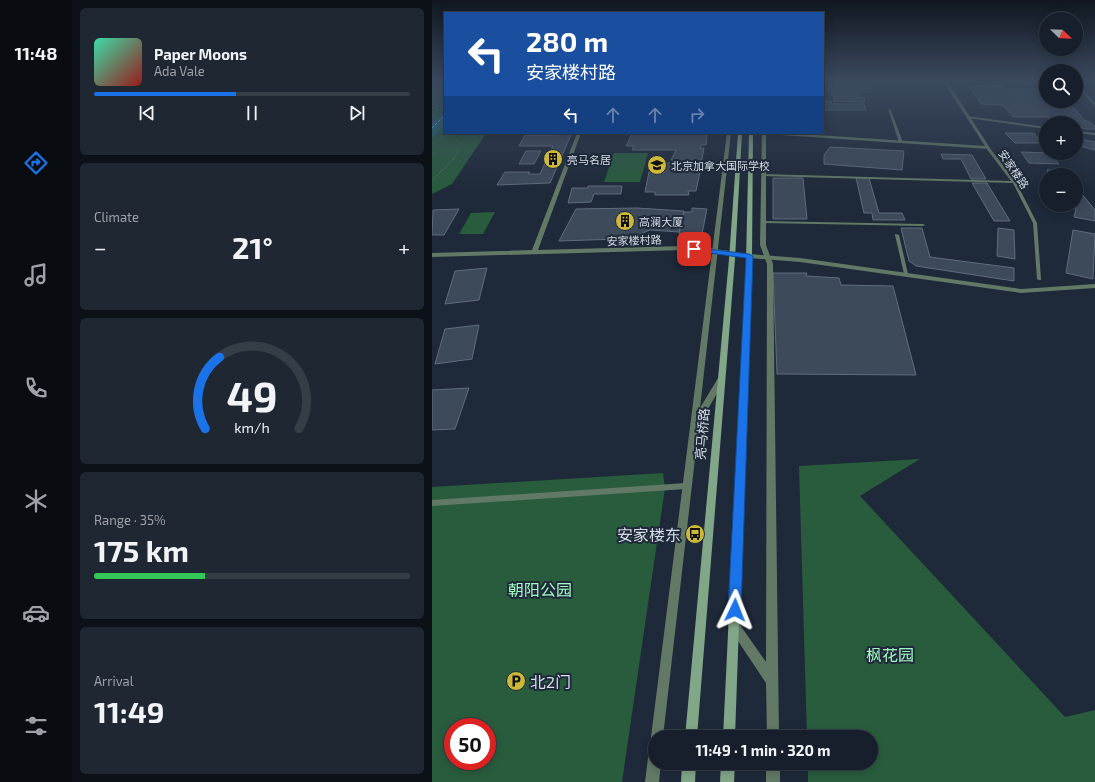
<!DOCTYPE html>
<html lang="en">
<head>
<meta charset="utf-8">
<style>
	:root { --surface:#161f2b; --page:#1f2733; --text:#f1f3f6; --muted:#9ea2a9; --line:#353d47; --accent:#1a73e8 }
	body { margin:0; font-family:"Exo 2","Noto Sans SC",sans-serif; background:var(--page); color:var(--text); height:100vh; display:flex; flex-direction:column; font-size:15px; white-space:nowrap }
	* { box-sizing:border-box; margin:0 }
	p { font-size:13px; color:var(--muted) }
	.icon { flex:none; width:22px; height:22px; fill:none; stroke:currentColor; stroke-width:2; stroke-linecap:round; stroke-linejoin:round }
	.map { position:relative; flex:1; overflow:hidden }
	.side { display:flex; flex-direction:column; gap:8px; padding:8px; background:#0c1118; width:360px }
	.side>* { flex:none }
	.top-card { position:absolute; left:12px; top:12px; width:380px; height:122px; border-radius:0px; box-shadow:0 2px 10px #0003,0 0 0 1px var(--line); background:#1a4fa0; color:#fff; overflow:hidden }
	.needle { width:26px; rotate:113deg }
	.fabs { position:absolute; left:607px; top:12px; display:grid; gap:8px }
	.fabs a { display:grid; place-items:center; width:44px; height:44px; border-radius:50%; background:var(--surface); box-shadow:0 2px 10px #0003,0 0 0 1px var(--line); font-size:20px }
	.speed { position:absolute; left:12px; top:718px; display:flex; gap:8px; font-size:20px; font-weight:700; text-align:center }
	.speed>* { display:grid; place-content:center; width:52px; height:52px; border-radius:50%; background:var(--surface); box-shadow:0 2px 10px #0003,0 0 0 1px var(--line); line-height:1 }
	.speed .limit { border:6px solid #d22; background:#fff; color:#111 }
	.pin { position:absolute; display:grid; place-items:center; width:34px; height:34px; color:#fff; margin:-17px; border-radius:8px; box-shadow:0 2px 6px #0006 }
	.me { position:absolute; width:44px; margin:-22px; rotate:2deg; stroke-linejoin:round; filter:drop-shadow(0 0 3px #0008) }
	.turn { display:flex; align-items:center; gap:14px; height:84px; padding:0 16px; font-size:18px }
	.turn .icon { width:52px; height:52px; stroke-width:2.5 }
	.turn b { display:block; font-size:28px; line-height:34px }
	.lanes { display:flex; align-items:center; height:38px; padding:0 16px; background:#0003; justify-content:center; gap:20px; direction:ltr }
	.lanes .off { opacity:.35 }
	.big { font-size:30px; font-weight:700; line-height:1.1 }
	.side .widget { flex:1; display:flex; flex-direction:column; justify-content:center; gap:6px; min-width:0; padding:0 14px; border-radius:6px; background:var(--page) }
	.side .dial { align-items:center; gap:0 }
	.dial svg { height:104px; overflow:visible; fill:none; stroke:var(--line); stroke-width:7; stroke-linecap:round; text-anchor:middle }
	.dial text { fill:var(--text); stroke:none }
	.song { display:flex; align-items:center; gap:12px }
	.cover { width:48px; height:48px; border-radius:6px; background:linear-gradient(135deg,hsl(160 70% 55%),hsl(0 70% 35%)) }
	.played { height:4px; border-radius:2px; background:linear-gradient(90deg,var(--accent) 45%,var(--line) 45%) }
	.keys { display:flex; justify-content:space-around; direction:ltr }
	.heat { display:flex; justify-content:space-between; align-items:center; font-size:22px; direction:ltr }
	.charge { height:6px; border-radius:3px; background:linear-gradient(90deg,#34c759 35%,var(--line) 0) }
	.trip { position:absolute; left:216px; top:730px; width:230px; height:40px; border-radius:20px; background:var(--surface); box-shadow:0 2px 10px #0003,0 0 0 1px var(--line); font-weight:700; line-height:40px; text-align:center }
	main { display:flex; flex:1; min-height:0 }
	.dock { display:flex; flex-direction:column; width:72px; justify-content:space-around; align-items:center; background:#090c11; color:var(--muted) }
	.dock .icon { width:28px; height:28px }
	.dock .selected { color:var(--accent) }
	.dock b { font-size:18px; color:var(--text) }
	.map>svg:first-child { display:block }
	.green { fill:#295c3d; fill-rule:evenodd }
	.water { fill:#246b74 }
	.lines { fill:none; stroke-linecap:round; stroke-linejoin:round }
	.ferry { stroke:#61e6f8; stroke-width:1; stroke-dasharray:2.5 2; stroke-linecap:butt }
	.building { fill:#3d4a5a; stroke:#5f6d7f }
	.path-far1 { stroke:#717a87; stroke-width:1; stroke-dasharray:0.5 1.5; stroke-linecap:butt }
	.path { stroke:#717a87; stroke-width:1.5; stroke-dasharray:0.5 2; stroke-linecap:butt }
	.service { fill:#627966; fill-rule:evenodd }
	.minor { fill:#627966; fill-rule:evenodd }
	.tertiary { fill:#627966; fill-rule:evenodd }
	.secondary { fill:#82a688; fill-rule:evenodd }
	.route { fill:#1a73e8; stroke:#114b97 }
	.labels { text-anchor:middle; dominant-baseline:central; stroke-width:4; stroke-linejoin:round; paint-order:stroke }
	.far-poi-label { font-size:11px; fill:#d6dee8; stroke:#1e2939; text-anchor:start }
	.far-street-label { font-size:11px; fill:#d6dee8; stroke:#1e2939 }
	.street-label { font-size:13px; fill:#d6dee8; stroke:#1e2939 }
	.near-poi-label { font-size:16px; fill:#d6dee8; stroke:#1e2939; text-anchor:end }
	.near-park-label { font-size:16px; fill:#a2fbc1; stroke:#1e2939 }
</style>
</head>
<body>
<main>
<nav class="dock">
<b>11:48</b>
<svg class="icon selected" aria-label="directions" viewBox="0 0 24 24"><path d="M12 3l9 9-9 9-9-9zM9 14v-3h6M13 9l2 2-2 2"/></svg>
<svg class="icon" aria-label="music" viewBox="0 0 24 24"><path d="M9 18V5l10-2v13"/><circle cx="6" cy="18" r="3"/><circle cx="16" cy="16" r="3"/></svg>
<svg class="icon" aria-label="phone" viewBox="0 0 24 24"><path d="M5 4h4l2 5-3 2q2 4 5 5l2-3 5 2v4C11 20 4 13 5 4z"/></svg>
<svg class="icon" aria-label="climate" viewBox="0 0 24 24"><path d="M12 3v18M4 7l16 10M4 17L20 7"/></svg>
<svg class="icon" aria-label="car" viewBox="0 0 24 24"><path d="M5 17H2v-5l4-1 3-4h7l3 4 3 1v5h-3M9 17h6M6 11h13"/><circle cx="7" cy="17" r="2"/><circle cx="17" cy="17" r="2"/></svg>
<svg class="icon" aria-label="filters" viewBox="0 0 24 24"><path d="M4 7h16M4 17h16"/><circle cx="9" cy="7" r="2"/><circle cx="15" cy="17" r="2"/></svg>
</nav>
<section class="side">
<div class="widget">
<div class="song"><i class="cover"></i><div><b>Paper Moons</b><p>Ada Vale</p></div></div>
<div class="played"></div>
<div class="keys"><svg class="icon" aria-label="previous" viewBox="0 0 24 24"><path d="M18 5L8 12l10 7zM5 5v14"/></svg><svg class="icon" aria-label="pause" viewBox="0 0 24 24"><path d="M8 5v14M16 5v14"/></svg><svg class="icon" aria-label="next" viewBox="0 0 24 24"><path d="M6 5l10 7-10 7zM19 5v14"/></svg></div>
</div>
<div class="widget"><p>Climate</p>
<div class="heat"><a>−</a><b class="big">21°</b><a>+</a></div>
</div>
<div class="widget dial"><svg viewBox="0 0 100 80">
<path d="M14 69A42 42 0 1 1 86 69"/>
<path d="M14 69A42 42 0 0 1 25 14" stroke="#1a73e8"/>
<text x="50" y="56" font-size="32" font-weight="700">49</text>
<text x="50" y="72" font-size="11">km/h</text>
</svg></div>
<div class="widget"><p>Range · 35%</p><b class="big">175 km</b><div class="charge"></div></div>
<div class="widget"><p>Arrival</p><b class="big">11:49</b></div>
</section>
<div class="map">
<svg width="663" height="782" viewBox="0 0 663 782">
	<rect width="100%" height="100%" fill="#1e2939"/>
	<!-- green -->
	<g class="green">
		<path d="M 10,81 L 13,81 L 13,112 L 0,121 L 0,89 Z"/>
		<path d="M 562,81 L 614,81 L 614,87 Z"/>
		<path d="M 13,125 L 13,133 L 28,133 L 27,135 L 53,135 L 20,184 L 0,194 L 0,138 Z"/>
		<path d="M 182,153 L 216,153 L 208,182 L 172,182 Z"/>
		<path d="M 63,212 L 51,234 L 27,234 L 39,213 Z"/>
		<path d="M 488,459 L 428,496 L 633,717 L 663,710 L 663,782 L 376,782 L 376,763 L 439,763 L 439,737 L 375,737 L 367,466 Z"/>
		<path d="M 231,473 L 233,488 L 190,782 L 0,782 L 0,487 ZM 21,727 L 55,727 L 55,761 L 21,761 Z"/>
	</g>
	<!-- water -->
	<path class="water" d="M 13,112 L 13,125 L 0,138 L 0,121 Z"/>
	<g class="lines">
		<!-- ferry -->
		<path class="ferry" d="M 0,128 L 13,115"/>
	</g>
	<!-- building -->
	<g class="building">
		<path d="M 404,81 L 430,81 L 441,82 L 438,92 L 427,92 L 426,97 L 433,98 L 432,102 L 401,101 L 403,96 L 399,96 L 400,92 L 394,91 L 397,85 L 403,85 Z"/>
		<path d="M 558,85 L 573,87 L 574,89 L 604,89 L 619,105 L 640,106 L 653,121 L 657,121 L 663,127 L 663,129 L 652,129 L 644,123 L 618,121 L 616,117 L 581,117 L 571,105 L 549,104 L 537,86 Z"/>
		<path d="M 391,101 L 399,101 L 400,104 L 432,104 L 434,110 L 391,110 Z"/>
		<path d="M 127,133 L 140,133 L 118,183 L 65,185 L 73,172 L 98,172 L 96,174 L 108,174 L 121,146 L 87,146 L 93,135 L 127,135 Z"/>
		<path d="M 209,133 L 275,134 L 274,145 L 269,145 L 268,149 L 272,148 L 269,164 L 262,164 L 261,169 L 265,169 L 264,172 L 268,172 L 264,191 L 256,191 L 257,195 L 223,195 L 223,192 L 213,192 L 217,172 L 224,172 L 227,163 L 240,163 L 241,160 L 239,160 L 244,150 L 200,150 L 202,146 L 194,146 L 200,134 Z"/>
		<path d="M 573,133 L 602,133 L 609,143 L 583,143 Z"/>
		<path d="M 644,138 L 663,142 L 663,150 L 644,145 Z"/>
		<path d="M 398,147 L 472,151 L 470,170 L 392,164 L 392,155 Z"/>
		<path d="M 94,151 L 109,151 L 102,164 L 87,164 Z"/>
		<path d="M 589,152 L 618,153 L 627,164 L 597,163 Z"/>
		<path d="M 509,154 L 540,155 L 554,179 L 539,179 L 529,159 L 511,159 Z"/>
		<path d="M 615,170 L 630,170 L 634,175 L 618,175 Z"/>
		<path d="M 341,178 L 371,178 L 375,219 L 341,219 Z"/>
		<path d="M 424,178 L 437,178 L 447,213 L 470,213 L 473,220 L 441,220 L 440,213 L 432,213 Z"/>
		<path d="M 540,183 L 555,183 L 578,221 L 562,221 Z"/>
		<path d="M 156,186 L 190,186 L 189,194 L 162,194 L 159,202 L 136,203 L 140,188 L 156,188 Z"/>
		<path d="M 644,187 L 663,210 L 663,221 L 642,217 L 644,209 L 641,205 L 644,205 Z"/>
		<path d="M 205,208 L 252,211 L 247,232 L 218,230 L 203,236 L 187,239 L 127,241 L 144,209 Z"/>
		<path d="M 260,208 L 275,209 L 270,234 L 247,234 L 252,212 L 260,212 Z"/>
		<path d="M 27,209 L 12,235 L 0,235 L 1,210 Z"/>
		<path d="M 469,228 L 490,228 L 498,257 L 582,268 L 582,281 L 484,266 L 477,261 Z"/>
		<path d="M 566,228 L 582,230 L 583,259 L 565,256 Z"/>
		<path d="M 641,230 L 663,234 L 661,279 L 634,273 Z"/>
		<path d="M 55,268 L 47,300 L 13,304 L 23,271 Z"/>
		<path d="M 341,273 L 375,273 L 374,276 L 407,278 L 409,285 L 461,286 L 484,375 L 345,374 Z"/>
		<path d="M 47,325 L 40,359 L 3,364 L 13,329 Z"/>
		<path d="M 37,388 L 23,429 L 0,430 L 0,390 Z"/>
	</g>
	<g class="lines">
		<!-- path-far1 -->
		<g class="path-far1">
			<path d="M 6,106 L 13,106"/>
			<path d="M 0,109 L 13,98"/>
			<path d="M 8,111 L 3,107 L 13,103"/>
			<path d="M 0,120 L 13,108"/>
			<path d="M 0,143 L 14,137 L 16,133"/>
			<path d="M 0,153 L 3,154 L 0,159"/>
			<path d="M 21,160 L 28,145 L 23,136 L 25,133"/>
		</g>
		<!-- path -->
		<path class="path" d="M 0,181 L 21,159"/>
		<!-- service -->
		<g class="service">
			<path d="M 4,81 L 7,81 L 0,87 L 0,85 Z"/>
			<path d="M 556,147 L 557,147 L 584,182 L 605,223 L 609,279 L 609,280 L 607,280 L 605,279 L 601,223 L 581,183 L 331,176 L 329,175 L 331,174 L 579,181 L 554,148 Z"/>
			<path d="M 330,221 L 491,224 L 493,225 L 491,226 L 331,223 L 329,222 Z"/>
			<path d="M 463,234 L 467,235 L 476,274 L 476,275 L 474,275 L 472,274 L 463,235 Z"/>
			<path d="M 254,483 L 256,484 L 257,486 L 256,488 L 254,489 L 0,506 L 0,500 Z"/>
		</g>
		<!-- minor -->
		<g class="minor">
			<path d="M 644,83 L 663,103 L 663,106 L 644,86 Z"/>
			<path d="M 456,109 L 459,110 L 471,143 L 467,142 Z"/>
			<path d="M 535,116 L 614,127 L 614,129 L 536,118 L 534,117 Z"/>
			<path d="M 644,131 L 663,133 L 663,135 L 644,133 Z"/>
			<path d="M 145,133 L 149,133 L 106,250 L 252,246 L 277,248 L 317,254 L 368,258 L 589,289 L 663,284 L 663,288 L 589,293 L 368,262 L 317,258 L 277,252 L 252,250 L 0,257 L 0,253 L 100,250 Z"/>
		</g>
		<!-- tertiary -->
		<g class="tertiary">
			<path d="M 511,81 L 515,81 L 558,148 L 558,149 L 334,134 L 334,245 L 341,264 L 347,737 L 335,737 L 334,683 L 296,626 L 298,622 L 302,621 L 306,622 L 334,662 L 335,264 L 328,245 L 330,133 L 354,133 L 553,146 Z"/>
			<path d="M 295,133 L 299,133 L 268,408 L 286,378 L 289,378 L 293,380 L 267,424 L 231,737 L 223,737 L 223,743 L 220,742 L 219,737 Z"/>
			<path d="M 223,751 L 223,763 L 229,763 L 227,782 L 213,782 L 216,758 L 218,753 Z"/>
			<rect x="334" y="763" width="14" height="19"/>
		</g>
		<!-- secondary -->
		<g class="secondary">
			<path d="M 306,133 L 310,133 L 303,259 L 265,737 L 253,737 L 297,259 Z"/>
			<path d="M 317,133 L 321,133 L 320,261 L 303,737 L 291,737 L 314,261 Z"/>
			<path d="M 250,763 L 264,763 L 263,782 L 249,782 Z"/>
			<path d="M 289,763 L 303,763 L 302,782 L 288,782 Z"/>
		</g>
	</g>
	<!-- sky -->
	<linearGradient id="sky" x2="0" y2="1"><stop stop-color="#10171f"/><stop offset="0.42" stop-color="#3b495f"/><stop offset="1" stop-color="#3b495f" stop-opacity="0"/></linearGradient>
	<rect width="663" height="191" fill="url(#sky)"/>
	<!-- route -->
	<path class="route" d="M 259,247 L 317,254 L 321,256 L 309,610 L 307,614 L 303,616 L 298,614 L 296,610 L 314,258 L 262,251 L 259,250 Z"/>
	<!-- icons -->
	<defs>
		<g id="building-disc" transform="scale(1)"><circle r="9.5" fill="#cdb938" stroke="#1e2939"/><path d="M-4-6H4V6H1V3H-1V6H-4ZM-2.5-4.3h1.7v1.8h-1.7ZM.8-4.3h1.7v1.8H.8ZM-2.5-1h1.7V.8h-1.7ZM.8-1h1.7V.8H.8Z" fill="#111"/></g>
		<g id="school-disc" transform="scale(1)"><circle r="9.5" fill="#cdb938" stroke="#1e2939"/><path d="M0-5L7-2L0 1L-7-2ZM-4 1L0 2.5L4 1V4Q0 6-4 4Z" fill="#111"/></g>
		<g id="bus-disc" transform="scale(1)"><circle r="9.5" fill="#cdb938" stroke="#1e2939"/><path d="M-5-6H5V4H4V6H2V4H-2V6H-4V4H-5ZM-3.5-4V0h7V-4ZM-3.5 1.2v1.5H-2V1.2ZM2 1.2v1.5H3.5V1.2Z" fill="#111"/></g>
		<g id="parking-disc" transform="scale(1)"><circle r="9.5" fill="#cdb938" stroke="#1e2939"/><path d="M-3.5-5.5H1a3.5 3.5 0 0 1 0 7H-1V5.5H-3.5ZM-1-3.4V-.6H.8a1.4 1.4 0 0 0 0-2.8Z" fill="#111"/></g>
	</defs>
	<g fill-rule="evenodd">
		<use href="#building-disc" x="121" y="159"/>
		<use href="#school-disc" x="225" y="165"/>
		<use href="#building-disc" x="193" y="221"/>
		<use href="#bus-disc" x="263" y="534"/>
		<use href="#parking-disc" x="84" y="681"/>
	</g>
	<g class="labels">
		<!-- far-poi labels -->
		<g class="far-poi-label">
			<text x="135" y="159">亮马名居</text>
			<text x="239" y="165">北京加拿大国际学校</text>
			<text x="207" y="221">高澜大厦</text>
		</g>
		<!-- far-street labels -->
		<g class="far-street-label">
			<text transform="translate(582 169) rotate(56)">安家楼路</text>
			<text transform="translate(202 240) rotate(-2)">安家楼村路</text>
		</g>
		<!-- street labels -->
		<g class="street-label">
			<text transform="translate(270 434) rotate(-85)">亮马桥路</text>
		</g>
		<!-- near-poi labels -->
		<g class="near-poi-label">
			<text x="249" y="534">安家楼东</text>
			<text x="98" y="681" text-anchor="start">北2门</text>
		</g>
		<!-- near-park labels -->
		<g class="near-park-label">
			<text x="108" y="589">朝阳公园</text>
			<text x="458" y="654">枫花园</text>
		</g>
	</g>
</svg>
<div class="fabs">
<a><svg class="needle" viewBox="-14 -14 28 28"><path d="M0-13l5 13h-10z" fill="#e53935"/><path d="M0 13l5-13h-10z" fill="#9ea2a9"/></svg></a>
<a><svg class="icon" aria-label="search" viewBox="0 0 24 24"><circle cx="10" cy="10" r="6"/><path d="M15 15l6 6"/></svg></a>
<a>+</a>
<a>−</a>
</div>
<div class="speed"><div class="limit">50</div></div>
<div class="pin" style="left:262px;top:249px;background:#d93025"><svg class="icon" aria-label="arrive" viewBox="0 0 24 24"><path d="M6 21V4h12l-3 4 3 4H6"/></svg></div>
<svg class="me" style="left:303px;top:610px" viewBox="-20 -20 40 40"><path d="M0-17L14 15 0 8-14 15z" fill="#1a73e8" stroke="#fff" stroke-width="4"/></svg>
<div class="trip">11:49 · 1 min · 320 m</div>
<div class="top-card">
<div class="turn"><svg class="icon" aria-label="left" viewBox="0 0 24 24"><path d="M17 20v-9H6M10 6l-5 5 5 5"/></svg><div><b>280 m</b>安家楼村路</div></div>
<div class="lanes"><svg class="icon" aria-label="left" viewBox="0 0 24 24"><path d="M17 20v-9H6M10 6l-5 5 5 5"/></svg><svg class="icon off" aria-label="ahead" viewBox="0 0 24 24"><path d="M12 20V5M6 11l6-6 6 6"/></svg><svg class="icon off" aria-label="ahead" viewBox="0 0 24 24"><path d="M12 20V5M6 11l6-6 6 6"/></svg><svg class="icon off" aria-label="right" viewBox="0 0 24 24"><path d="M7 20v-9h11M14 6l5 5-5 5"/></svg></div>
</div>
</div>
</main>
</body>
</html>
